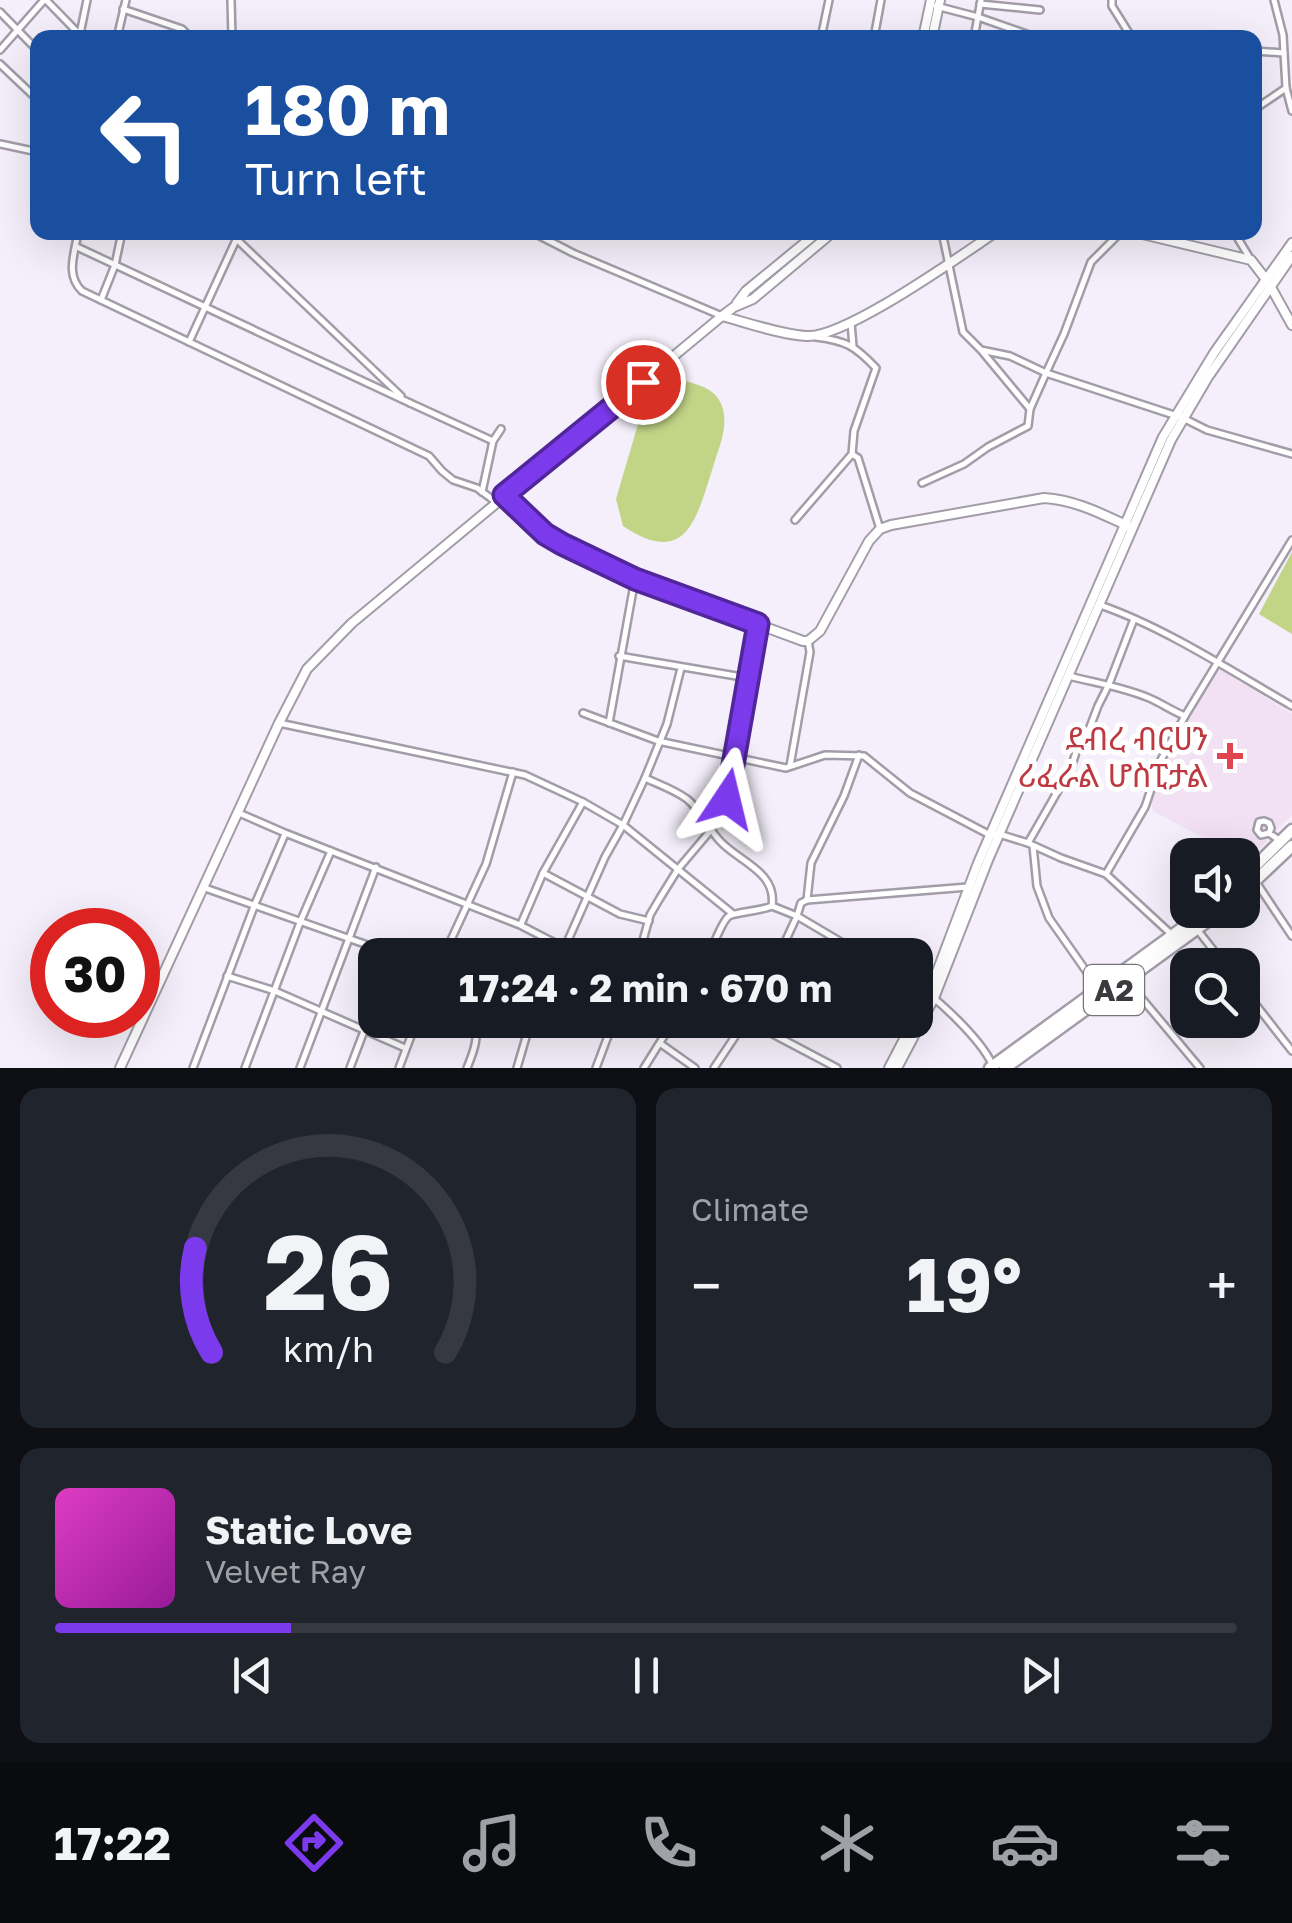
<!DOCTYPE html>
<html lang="en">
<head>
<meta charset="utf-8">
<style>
	:root { --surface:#171b24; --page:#20242c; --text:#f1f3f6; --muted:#9ea1a6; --line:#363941; --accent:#7c3aed }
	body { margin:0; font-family:"Golos Text","Noto Sans Ethiopic",sans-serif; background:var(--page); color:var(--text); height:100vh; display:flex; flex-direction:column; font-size:38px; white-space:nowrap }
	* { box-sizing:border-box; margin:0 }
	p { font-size:32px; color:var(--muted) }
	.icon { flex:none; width:55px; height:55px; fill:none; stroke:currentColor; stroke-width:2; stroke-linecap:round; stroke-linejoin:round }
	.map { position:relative; height:1068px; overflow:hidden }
	.details { display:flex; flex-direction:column; gap:20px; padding:20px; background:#0d0f14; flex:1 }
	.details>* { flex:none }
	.banner { position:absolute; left:30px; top:30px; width:1232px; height:210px; border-radius:20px; box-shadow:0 10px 40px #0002; background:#1a4fa0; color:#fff; overflow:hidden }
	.controls { position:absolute; left:1170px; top:838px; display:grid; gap:20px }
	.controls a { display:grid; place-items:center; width:90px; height:90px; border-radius:20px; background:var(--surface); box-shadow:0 10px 40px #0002; font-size:50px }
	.speed { position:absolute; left:30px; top:908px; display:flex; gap:20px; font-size:50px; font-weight:700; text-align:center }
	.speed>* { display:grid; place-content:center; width:130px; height:130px; border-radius:50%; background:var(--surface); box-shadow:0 10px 40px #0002; line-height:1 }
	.speed .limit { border:15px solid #d22; background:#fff; color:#111 }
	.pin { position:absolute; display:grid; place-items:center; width:85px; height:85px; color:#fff; margin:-42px; border:5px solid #fff; border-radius:50%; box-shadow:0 2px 10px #0007 }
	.me { position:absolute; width:110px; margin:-55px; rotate:10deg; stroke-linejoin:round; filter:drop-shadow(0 0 8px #0008) }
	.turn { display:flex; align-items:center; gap:35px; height:210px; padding:0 50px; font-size:45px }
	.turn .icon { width:130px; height:130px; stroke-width:2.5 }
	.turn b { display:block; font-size:70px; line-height:85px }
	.big { font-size:75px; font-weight:700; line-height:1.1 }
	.details .card { flex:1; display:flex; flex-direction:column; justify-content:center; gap:15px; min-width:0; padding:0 35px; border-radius:20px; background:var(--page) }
	.details .dial { align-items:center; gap:0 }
	.dial svg { height:260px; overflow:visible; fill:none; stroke:var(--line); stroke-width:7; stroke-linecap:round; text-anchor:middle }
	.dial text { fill:var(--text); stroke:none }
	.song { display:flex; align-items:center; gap:30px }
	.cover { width:120px; height:120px; border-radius:15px; background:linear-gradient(135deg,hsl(310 70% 55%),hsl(300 70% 35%)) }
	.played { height:10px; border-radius:5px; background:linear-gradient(90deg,var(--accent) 20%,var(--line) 20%) }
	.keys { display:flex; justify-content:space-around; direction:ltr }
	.heat { display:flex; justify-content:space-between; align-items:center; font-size:55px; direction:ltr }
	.details .tiles { flex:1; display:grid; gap:20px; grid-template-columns:1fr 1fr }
	.card:last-child { grid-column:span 2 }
	.trip { position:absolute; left:358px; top:938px; width:575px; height:100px; border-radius:20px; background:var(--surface); box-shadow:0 10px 40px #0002; font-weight:700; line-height:100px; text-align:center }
	.dock { display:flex; height:160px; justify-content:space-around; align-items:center; background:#090b0e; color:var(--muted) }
	.dock .icon { width:70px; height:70px }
	.dock .current { color:var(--accent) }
	.dock b { font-size:45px; color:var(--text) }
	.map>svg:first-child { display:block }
	.medical { fill:#f2e1f3 }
	.green { fill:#c2d587 }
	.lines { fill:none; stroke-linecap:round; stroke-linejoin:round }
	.street-casing { stroke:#a29da8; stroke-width:10 }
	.secondary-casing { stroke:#a29da8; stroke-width:12 }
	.highway-casing { stroke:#a29da8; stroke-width:15 }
	.street { stroke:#fff; stroke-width:5 }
	.secondary { stroke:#fff; stroke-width:8 }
	.highway { stroke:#fff; stroke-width:10 }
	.route-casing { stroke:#51269a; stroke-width:25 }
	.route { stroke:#7c3aed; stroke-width:18 }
	.health-dot { fill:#e0444e; stroke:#fff; stroke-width:4 }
	.labels { text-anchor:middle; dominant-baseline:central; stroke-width:10; stroke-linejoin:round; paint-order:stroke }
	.shield { fill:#fff; stroke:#767578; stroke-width:2.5 }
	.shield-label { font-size:30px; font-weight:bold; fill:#3c3a3e }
	.health-label { font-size:32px; fill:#be3a42; stroke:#fff; text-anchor:end }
</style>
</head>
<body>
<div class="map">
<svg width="1292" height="1068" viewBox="0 0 1292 1068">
	<rect width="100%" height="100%" fill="#f4effa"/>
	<!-- medical -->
	<path class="medical" d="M 1219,668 L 1292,714 L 1292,815 L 1247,861 L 1243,858 L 1242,855 L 1236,855 L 1153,811 L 1151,801 L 1159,777 L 1179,736 Z"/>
	<!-- green -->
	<g class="green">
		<path d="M 685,381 C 700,385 716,389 722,406 C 729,426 719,447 713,467 C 697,517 687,569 623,526 L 616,499 L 641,414 L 659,394 Z"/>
		<path d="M 1292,552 L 1292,634 L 1259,614 Z"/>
	</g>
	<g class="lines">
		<!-- street casing -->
		<g class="street-casing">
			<g id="street">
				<path d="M 46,0 L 83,38"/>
				<path d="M 231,0 L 232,38"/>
				<path d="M 1112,0 L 1112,6 L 1132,38"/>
				<path d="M 1274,0 L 1283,35 L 1286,88"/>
				<path d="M 980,4 L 1040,10"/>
				<path d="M 936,6 L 978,17 L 1038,38"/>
				<path d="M 123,9 L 182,29 L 191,38"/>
				<path d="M 0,12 L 38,51"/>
				<path d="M 80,34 L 87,0"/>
				<path d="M 117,38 L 126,0"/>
				<path d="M 821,38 L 829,0"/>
				<path d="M 874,38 L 881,0"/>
				<path d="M 974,38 L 981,0"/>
				<path d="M 0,50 L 44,0"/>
				<path d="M 1255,51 L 1284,53"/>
				<path d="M 0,64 L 38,100"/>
				<path d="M 1255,109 L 1286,88 L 1292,111"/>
				<path d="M 0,144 L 38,152"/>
				<path d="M 78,232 C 75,253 65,275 82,291 L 429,456 L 442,471 L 453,480 L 477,488 L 496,502"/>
				<path d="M 229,232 L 401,396"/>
				<path d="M 532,232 L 573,253 L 722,316"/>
				<path d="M 942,232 L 963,332 L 981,350 L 1010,356 L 1046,373 L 1030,409 L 981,350"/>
				<path d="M 1121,232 L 1091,262 L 1064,334 L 1046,373 L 1183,418 L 1207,430 L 1292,454"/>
				<path d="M 1234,232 L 1251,260"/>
				<path d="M 77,247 L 410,403"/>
				<path d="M 101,300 L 115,265 L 122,232"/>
				<path d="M 851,322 L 853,347"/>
				<path d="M 189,342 L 236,240"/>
				<path d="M 410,403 L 493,441"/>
				<path d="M 852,454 L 858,458 L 880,529"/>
				<path d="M 922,483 L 964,464 L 988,447 L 1028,426 L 1030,409"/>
				<path d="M 482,492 L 493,441 L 501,429"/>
				<path d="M 795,520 L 852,454 L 854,431 L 876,368 C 855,346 847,341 816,337"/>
				<path d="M 1100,605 C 1164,627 1233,672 1292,706"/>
				<path d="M 619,656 L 748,678"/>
				<path d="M 1069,676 C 1096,683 1123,687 1149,698 C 1161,703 1172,711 1185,716 L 1292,540"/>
				<path d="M 583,713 L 658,741 L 786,768 L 825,755 L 864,756 L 910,793 L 990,835 L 999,834 L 1028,843 L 1061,858 L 1106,874 L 1171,934"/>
				<path d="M 279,723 L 525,775 L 583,802 L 623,825 L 605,857 L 565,947"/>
				<path d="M 609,723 L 635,579"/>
				<path d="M 790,766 L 810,652 L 808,641"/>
				<path d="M 645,778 L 667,724 L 681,668"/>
				<path d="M 239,813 L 285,833 L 520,925 L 555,943 L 592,955"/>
				<path d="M 1269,833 L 1271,828 L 1269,823 L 1264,821 L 1259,822 L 1257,830 L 1261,835 L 1269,833 L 1279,840"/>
				<path d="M 1028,843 L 1071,768 L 1077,749 L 1090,727 L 1098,706 L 1109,684 L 1134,619"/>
				<path d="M 1033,846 L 1037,886 L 1049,918 L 1098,988"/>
				<path d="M 543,873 L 620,914 L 649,921"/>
				<path d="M 1106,874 L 1145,807 L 1161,760 L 1185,716"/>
				<path d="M 1254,879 L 1292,936"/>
				<path d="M 205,888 L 396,955"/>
				<path d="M 807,900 L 811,863 L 844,796 L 859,755"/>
				<path d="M 772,906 L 797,916 L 779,955"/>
				<path d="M 521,924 L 543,873 L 583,802"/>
				<path d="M 1196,928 L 1225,965"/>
				<path d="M 444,955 L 486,864 L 513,772"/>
				<path d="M 551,955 L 555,943"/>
				<path d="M 639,955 L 650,915 L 660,898 L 678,869 L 711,830 L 727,799 L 757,624"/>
				<path d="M 709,955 C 713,946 722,921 729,916 C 736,912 761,911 772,906 C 777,872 740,862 721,842 C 708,829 701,810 687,799 C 675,790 658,784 645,778 L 623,825 L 733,914"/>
				<path d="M 863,955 L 797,916 L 801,903 L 807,900 L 968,887"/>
				<path d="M 227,976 L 275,991 L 405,1048"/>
				<path d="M 1128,982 L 1200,1068"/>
				<path d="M 915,985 C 938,998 981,1040 992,1064"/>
				<path d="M 1242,987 L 1292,1051"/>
				<path d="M 661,1044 L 695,1068"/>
				<path d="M 193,1068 L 255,904 L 285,834"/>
				<path d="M 245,1068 L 301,920 L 331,851"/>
				<path d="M 300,1068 L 376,867"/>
				<path d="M 350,1068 L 375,1002"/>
				<path d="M 399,1068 L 417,1020"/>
				<path d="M 467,1068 C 473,1053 481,1035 472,1020"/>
				<path d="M 517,1068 L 531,1020"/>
				<path d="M 596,1068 L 614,1020"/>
				<path d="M 644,1068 L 674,1020"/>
				<path d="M 714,1068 L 746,1020 L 837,1068"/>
			</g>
		</g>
		<!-- secondary casing -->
		<g class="secondary-casing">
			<g id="secondary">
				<path d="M 923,38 L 931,0"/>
				<path d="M 932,38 L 940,0"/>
				<path d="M 1134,232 L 1251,260 L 1268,282 L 1292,325"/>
				<path d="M 737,303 L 746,291 L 818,232"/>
				<path d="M 722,316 C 748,323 779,334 806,336 C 844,339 960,256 996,232"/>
				<path d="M 504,495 L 545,534 L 563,545 L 635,579 L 803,641 L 808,641 L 820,631 L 869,541 L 880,529 L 891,525 L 1044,498 C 1075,500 1100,513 1128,526"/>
				<path d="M 915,1019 L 929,993 L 978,863 L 1163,437 L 1214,353 L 1292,243"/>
				<path d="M 120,1068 L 279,723 L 307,669 L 352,623 L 722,316 L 734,307 L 753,299 L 833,232"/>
				<path d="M 889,1068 L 914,1020"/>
				<path d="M 897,1068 L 934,998 L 988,860 L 1171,440 L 1208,377 L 1292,256"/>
			</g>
		</g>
		<!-- highway casing -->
		<g class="highway-casing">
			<g id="highway">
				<path d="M 1242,879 L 1292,830"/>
				<path d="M 1242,893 L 1292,846"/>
				<path d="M 990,1068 L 1207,910"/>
				<path d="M 1005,1068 L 1223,910"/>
			</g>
		</g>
		<!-- street -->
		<use href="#street" class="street"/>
		<!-- secondary -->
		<use href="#secondary" class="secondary"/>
		<!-- highway -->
		<use href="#highway" class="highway"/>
	</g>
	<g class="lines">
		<!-- route casing -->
		<g class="route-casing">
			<path id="route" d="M 643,382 L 504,495 L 545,534 L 562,544 L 635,579 L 758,624 L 727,799"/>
		</g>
		<!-- route -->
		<use href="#route" class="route"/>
	</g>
	<!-- markers -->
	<path class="health-dot" d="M1225 741h10v10h10v10h-10v10h-10v-10h-10v-10h10z"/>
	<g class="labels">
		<!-- shield labels -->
		<rect class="shield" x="1084" y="965" width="60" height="50" rx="8"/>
		<g class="shield-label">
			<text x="1114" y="990">A2</text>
		</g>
		<!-- health labels -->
		<g class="health-label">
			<text x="1208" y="738">ደብረ ብርሀን<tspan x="1208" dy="37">ሪፈራል ሆስፒታል</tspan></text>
		</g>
	</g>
</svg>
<div class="controls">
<a><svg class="icon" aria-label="sound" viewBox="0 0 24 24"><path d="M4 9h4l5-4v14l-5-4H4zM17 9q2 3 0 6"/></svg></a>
<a><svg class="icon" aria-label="search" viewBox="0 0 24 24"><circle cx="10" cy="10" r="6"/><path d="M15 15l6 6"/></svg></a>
</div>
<div class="speed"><div class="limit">30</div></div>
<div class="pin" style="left:643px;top:382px;background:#d93025"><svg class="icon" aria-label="arrive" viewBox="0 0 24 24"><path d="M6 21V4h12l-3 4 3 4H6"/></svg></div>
<svg class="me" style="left:727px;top:799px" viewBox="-20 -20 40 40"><path d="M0-17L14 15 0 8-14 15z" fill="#7c3aed" stroke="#fff" stroke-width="4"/></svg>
<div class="trip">17:24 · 2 min · 670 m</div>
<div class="banner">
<div class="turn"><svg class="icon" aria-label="left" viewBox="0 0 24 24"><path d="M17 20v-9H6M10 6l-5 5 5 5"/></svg><div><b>180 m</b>Turn left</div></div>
</div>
</div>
<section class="details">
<div class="tiles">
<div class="card dial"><svg viewBox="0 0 100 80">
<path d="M14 69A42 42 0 1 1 86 69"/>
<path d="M14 69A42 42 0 0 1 9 37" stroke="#7c3aed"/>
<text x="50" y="56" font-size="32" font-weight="700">26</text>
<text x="50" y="72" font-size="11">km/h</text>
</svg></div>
<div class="card"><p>Climate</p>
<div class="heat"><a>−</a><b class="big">19°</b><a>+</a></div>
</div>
<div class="card">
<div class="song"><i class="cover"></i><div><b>Static Love</b><p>Velvet Ray</p></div></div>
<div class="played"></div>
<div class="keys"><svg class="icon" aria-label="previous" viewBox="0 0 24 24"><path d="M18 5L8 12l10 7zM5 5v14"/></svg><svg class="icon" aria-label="pause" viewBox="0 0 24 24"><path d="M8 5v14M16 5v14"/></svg><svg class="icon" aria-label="next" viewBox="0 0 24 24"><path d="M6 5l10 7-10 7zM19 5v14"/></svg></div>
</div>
</div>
</section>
<nav class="dock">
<b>17:22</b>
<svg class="icon current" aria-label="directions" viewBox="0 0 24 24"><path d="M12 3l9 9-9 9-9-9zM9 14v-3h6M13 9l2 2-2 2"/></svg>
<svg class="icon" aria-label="music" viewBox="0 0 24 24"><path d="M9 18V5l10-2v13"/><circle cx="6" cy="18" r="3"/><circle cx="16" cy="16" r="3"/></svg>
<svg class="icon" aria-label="phone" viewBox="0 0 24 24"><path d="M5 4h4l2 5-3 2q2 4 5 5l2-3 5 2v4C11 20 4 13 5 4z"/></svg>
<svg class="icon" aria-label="climate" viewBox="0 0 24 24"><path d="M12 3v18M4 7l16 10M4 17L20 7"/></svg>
<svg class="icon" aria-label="car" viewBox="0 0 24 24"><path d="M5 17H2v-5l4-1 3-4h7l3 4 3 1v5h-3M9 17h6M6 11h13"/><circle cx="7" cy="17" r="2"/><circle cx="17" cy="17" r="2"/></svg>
<svg class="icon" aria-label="filters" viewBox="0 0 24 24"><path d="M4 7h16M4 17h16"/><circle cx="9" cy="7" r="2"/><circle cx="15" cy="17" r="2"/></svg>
</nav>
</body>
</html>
